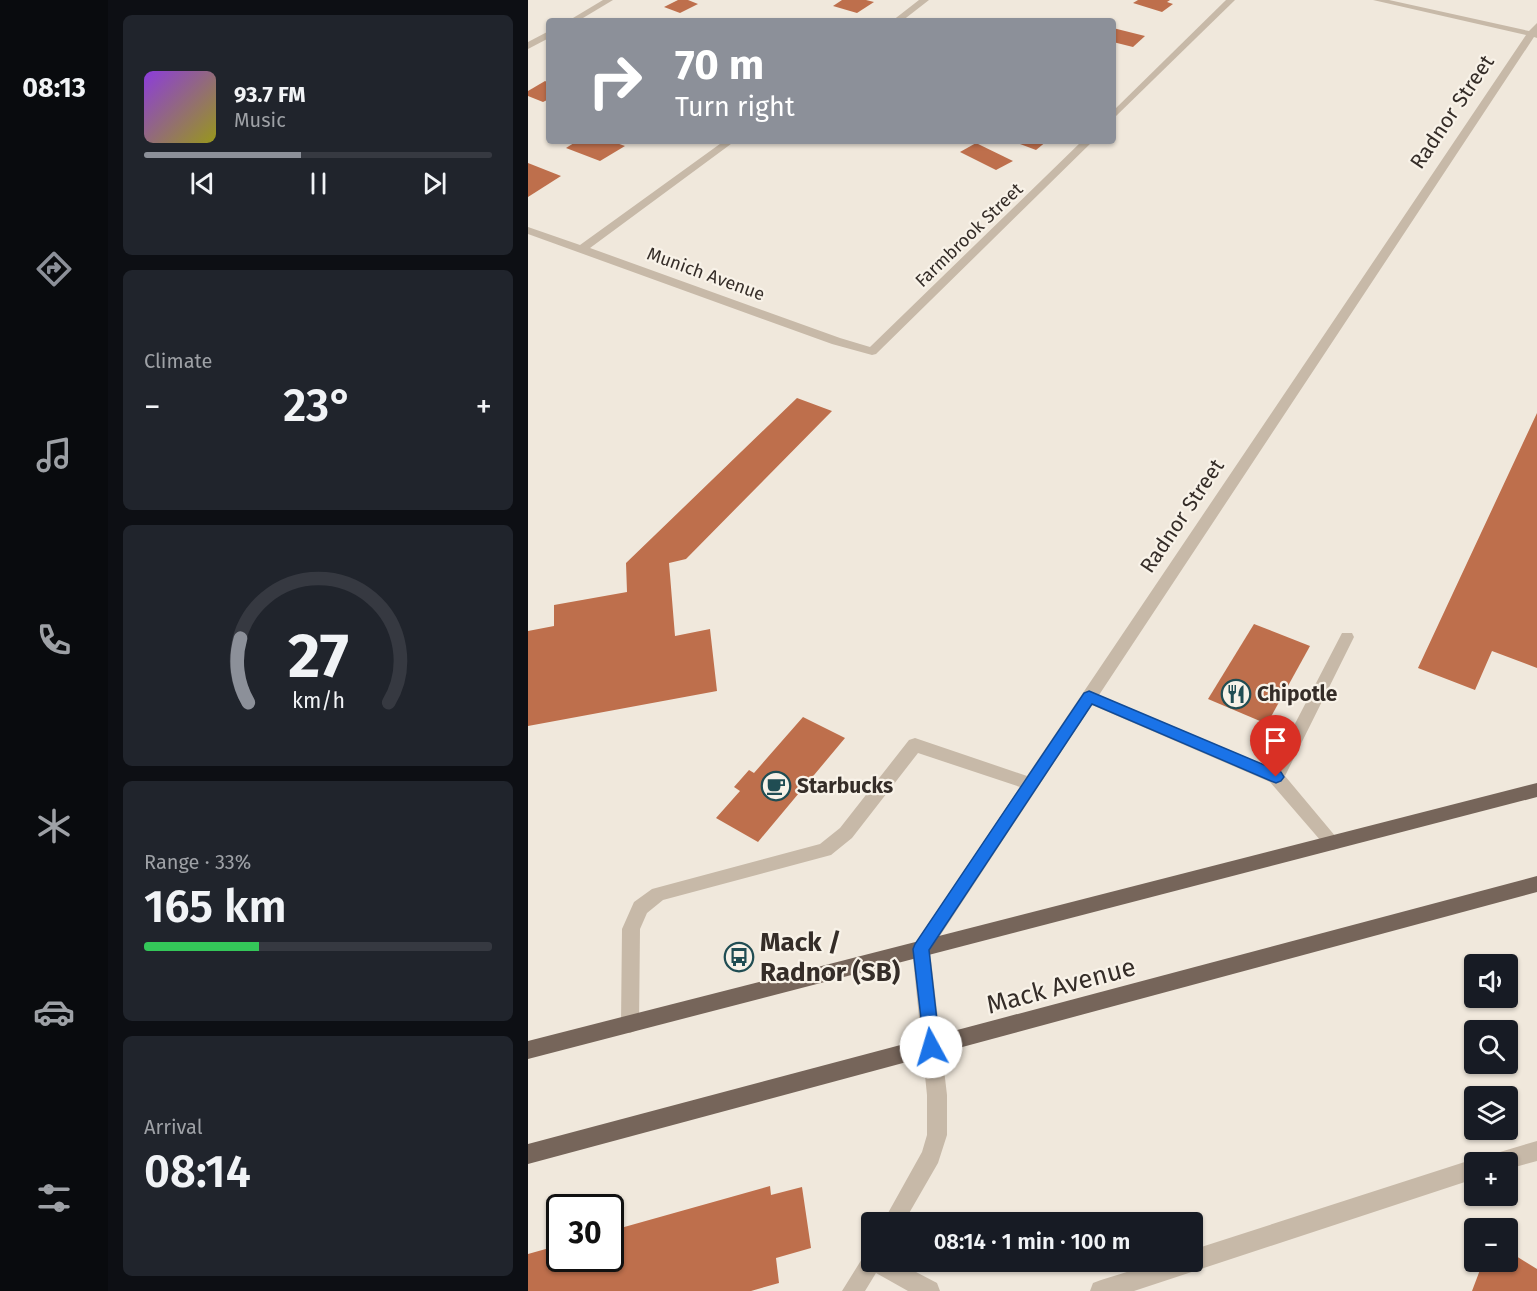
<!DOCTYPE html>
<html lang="en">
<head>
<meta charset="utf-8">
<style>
	:root { --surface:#171b24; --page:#20242c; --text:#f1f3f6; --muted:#9ea1a6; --line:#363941; --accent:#8c9099 }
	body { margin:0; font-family:"Fira Sans",sans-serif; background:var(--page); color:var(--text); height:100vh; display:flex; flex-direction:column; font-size:22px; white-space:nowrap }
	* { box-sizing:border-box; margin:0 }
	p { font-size:20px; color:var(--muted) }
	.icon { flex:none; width:33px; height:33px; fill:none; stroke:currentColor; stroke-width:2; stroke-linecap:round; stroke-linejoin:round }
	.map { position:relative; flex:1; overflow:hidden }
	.drawer { display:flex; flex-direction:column; gap:15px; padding:15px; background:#0d0f14; width:420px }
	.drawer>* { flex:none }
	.top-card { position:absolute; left:18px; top:18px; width:570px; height:126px; border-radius:6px; box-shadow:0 2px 4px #0004; background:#8c9099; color:#fff; overflow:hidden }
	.controls { position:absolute; left:936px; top:954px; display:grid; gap:12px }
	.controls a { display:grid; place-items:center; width:54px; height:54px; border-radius:6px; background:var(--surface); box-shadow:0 2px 4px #0004; font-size:30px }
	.speed { position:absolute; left:18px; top:1194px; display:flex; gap:12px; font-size:30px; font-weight:700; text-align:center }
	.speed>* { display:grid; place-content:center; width:78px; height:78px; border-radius:50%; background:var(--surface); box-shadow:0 2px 4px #0004; line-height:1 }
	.speed .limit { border:3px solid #111; border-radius:9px; background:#fff; color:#111 }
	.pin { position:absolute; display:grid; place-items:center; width:51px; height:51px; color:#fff; margin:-62px -26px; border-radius:50% 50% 50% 0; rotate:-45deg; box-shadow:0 0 6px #0007 }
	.pin .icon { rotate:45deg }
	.me { position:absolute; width:66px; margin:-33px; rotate:354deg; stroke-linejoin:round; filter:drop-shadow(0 0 4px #0008) }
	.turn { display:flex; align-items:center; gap:21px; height:126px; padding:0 30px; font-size:27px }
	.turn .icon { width:78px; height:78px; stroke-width:2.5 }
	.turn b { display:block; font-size:42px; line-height:51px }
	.big { font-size:45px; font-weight:600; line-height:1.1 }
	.drawer .tile { flex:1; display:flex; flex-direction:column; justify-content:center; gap:9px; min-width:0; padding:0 21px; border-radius:9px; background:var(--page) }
	.drawer .dial { align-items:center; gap:0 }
	.dial svg { height:156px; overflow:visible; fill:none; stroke:var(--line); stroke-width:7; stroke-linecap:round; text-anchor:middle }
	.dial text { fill:var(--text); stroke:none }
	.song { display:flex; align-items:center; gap:18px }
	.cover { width:72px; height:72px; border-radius:9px; background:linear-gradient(135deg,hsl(270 70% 55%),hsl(60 70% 35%)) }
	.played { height:6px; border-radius:3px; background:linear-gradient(90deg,var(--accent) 45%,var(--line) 45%) }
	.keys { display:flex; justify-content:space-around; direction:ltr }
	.heat { display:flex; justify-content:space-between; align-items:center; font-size:33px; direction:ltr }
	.charge { height:9px; border-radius:4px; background:linear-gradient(90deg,#34c759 33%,var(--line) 0) }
	.trip { position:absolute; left:333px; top:1212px; width:342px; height:60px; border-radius:6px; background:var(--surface); box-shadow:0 2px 4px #0004; font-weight:600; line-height:60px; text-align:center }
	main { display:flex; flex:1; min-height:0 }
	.menu { display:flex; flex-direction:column; width:108px; justify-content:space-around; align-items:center; background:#090b0e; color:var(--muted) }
	.menu .icon { width:42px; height:42px }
	.menu .selected { color:var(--accent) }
	.menu b { font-size:27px; color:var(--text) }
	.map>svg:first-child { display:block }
	.building { fill:#be6f4c }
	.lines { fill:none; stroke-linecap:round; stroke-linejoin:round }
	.minor { fill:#c7b9a8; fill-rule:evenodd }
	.major { fill:#76655a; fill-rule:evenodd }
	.route { fill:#1a73e8; stroke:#114b97; stroke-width:1.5 }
	.labels { text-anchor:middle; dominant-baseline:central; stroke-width:4.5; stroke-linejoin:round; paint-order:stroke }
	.far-street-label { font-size:18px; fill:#352d28; stroke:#f8f2e8 }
	.street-label { font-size:21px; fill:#352d28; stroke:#f8f2e8 }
	.poi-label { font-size:21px; font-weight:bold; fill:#352d28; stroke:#f8f2e8; text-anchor:start }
	.near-poi-label { font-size:26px; font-weight:bold; fill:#352d28; stroke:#f8f2e8; text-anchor:start }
	.near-street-label { font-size:26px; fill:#352d28; stroke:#f8f2e8 }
</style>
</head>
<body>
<main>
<nav class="menu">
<b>08:13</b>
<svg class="icon selected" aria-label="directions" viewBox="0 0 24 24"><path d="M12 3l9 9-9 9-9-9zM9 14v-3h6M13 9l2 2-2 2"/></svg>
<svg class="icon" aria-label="music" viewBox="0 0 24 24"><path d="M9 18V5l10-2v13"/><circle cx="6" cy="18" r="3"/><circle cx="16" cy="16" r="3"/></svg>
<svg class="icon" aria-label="phone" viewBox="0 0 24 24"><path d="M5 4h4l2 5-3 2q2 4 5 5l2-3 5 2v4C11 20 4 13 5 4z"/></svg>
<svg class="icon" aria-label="climate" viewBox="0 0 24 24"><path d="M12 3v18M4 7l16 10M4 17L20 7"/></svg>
<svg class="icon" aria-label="car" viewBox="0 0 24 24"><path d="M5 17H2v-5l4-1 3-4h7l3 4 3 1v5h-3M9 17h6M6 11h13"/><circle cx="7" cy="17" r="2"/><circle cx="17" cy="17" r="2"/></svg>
<svg class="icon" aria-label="filters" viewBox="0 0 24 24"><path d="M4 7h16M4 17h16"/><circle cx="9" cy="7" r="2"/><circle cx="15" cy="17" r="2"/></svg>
</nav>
<section class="drawer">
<div class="tile">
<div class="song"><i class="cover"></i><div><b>93.7 FM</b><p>Music</p></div></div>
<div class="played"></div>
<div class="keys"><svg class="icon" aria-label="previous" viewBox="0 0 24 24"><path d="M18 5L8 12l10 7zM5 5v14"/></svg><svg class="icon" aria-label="pause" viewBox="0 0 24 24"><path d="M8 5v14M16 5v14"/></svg><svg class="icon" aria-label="next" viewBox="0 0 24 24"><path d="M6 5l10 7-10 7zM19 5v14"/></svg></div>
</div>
<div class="tile"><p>Climate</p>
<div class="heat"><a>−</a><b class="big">23°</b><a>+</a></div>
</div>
<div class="tile dial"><svg viewBox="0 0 100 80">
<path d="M14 69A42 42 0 1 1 86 69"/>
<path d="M14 69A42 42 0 0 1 10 36" stroke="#8c9099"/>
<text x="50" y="56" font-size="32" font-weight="700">27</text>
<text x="50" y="72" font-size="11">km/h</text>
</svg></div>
<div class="tile"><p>Range · 33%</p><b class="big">165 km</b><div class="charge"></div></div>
<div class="tile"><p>Arrival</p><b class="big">08:14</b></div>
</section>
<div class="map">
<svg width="1009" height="1291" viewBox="0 0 1009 1291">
	<rect width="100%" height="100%" fill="#f0e8dc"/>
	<!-- building -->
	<g class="building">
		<path d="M 150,0 L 160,0 L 170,4 L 152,13 L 136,7 Z"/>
		<path d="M 314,0 L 338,0 L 346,2 L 329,13 L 305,6 Z"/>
		<path d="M 610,0 L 642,0 L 639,2 L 645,4 L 634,12 L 605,3 Z"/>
		<path d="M 585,28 L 617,36 L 605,47 L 585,42 Z"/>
		<path d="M 17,81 L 21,83 L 21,99 L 15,102 L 0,96 L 0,91 Z"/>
		<path d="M 49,141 L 83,141 L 97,146 L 72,161 L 38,148 Z"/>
		<path d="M 484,141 L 519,141 L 508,150 Z"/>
		<path d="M 448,143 L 485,161 L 468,170 L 432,152 Z"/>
		<path d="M 0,163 L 33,176 L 0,197 Z"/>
		<path d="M 269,398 L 304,411 L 158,559 L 141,563 L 147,636 L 182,629 L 189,691 L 0,726 L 0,631 L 26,626 L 26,605 L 99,592 L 98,563 Z"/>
		<path d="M 1009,413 L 1009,668 L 964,651 L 947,690 L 890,668 Z"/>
		<path d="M 726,624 L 782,646 L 739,724 L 680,699 Z"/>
		<path d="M 275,717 L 317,738 L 230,842 L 188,818 L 212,791 L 206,787 L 221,770 L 226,773 Z"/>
		<path d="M 242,1186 L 243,1195 L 274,1187 L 283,1248 L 248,1258 L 251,1283 L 223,1291 L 0,1291 L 0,1254 L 32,1245 L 32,1258 L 82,1258 L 82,1231 Z"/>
		<path d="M 980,1251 L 1009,1269 L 1009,1291 L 944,1291 L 955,1262 L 980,1262 Z"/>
	</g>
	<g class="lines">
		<!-- minor -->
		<g class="minor">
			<path d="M 75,0 L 85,0 L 50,21 L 40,21 Z"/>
			<path d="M 391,0 L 401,0 L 374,21 L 364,21 Z"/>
			<path d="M 698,0 L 707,0 L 585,119 L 585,111 Z"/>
			<path d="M 845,0 L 861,0 L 1001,31 L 1009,23 L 1009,38 L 1006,37 L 571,695 L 744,768 L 814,633 L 824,633 L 826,637 L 757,776 L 813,843 L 811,848 L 805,850 L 799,848 L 742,782 L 564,705 L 402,951 L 419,1095 L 419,1135 L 410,1163 L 376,1222 L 355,1222 L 394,1152 L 399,1135 L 399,1095 L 384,949 L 492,787 L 390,753 L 324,838 L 303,855 L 135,900 L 119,913 L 112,929 L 111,1024 L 109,1030 L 102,1033 L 95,1030 L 93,1024 L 94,929 L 106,902 L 124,889 L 292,844 L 312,828 L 381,740 L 387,738 L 499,776 L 998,35 Z"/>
			<path d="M 21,31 L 21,38 L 0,49 L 0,42 Z"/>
			<path d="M 196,141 L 207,141 L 62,248 L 312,338 L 342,347 L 554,141 L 565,141 L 348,354 L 344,355 L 304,344 L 0,234 L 0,227 L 52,245 Z"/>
			<path d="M 1009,1141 L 1009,1161 L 980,1169 L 980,1162 L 959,1162 L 962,1155 Z"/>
			<path d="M 946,1159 L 953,1162 L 946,1162 L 946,1179 L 606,1291 L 562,1291 L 565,1283 L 573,1280 L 631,1262 L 664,1262 L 664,1250 Z"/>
			<path d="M 344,1251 L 344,1262 L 369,1262 L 409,1283 L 412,1291 L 380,1291 L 348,1273 L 337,1291 L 314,1291 L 337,1254 Z"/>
		</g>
		<!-- major -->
		<g class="major">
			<path d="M 1009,783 L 1009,797 L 0,1059 L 0,1041 Z"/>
			<path d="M 1009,876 L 1009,892 L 0,1164 L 0,1144 Z"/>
		</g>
	</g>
	<!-- route -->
	<path class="route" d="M 561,691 L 753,772 L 756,777 L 753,781 L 748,783 L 743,781 L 564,704 L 401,950 L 412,1047 L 409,1053 L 403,1056 L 397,1053 L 385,949 L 387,944 L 556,693 Z"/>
	<!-- icons -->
	<defs>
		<g id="restaurant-ring" transform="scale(1.5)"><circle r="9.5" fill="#f8f2e8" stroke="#204d53" stroke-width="1.5"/><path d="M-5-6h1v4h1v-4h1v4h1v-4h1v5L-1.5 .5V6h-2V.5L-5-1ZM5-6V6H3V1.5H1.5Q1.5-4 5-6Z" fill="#204d53"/></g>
		<g id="cafe-ring" transform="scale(1.5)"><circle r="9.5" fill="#f8f2e8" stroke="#204d53" stroke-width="1.5"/><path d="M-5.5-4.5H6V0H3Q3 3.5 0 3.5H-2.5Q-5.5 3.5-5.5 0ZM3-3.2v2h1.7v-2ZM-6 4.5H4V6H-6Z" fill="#204d53"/></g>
		<g id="bus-ring" transform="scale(1.5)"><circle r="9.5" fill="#f8f2e8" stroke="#204d53" stroke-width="1.5"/><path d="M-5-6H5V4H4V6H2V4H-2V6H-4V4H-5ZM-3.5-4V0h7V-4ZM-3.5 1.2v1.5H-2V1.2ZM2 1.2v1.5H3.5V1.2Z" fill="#204d53"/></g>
	</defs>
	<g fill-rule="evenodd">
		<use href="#restaurant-ring" x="708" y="694"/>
		<use href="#cafe-ring" x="248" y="786"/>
		<use href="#bus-ring" x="211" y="957"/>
	</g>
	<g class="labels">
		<!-- far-street labels -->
		<g class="far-street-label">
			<text transform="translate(441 235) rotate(-44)">Farmbrook Street</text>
			<text transform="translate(178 274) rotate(20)">Munich Avenue</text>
		</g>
		<!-- street labels -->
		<g class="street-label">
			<text transform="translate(924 112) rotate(-56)">Radnor Street</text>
			<text transform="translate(654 516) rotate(-56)">Radnor Street</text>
		</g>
		<!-- poi labels -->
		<g class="poi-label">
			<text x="729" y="694">Chipotle</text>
			<text x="269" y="786">Starbucks</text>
		</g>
		<!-- near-poi labels -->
		<g class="near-poi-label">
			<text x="232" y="942">Mack /<tspan x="232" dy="30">Radnor (SB)</tspan></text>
		</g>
		<!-- near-street labels -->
		<g class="near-street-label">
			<text transform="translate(533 986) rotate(-15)">Mack Avenue</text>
		</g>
	</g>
</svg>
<div class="controls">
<a><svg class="icon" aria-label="sound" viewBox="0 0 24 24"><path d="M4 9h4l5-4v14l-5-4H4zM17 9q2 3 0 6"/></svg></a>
<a><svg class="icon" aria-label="search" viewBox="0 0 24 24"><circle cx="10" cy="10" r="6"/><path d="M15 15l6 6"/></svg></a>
<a><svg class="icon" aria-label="layers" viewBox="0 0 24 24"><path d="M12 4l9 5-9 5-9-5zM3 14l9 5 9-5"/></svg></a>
<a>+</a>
<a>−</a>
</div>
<div class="speed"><div class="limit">30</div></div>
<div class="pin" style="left:748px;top:777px;background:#d93025"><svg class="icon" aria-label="arrive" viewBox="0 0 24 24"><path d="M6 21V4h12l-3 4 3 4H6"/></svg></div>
<svg class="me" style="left:403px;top:1047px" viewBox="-20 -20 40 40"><circle r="19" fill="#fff"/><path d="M0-13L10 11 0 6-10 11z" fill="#1a73e8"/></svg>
<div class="trip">08:14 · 1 min · 100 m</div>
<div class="top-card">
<div class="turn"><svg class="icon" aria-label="right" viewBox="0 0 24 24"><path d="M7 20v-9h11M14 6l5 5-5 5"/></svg><div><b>70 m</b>Turn right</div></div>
</div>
</div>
</main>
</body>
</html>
